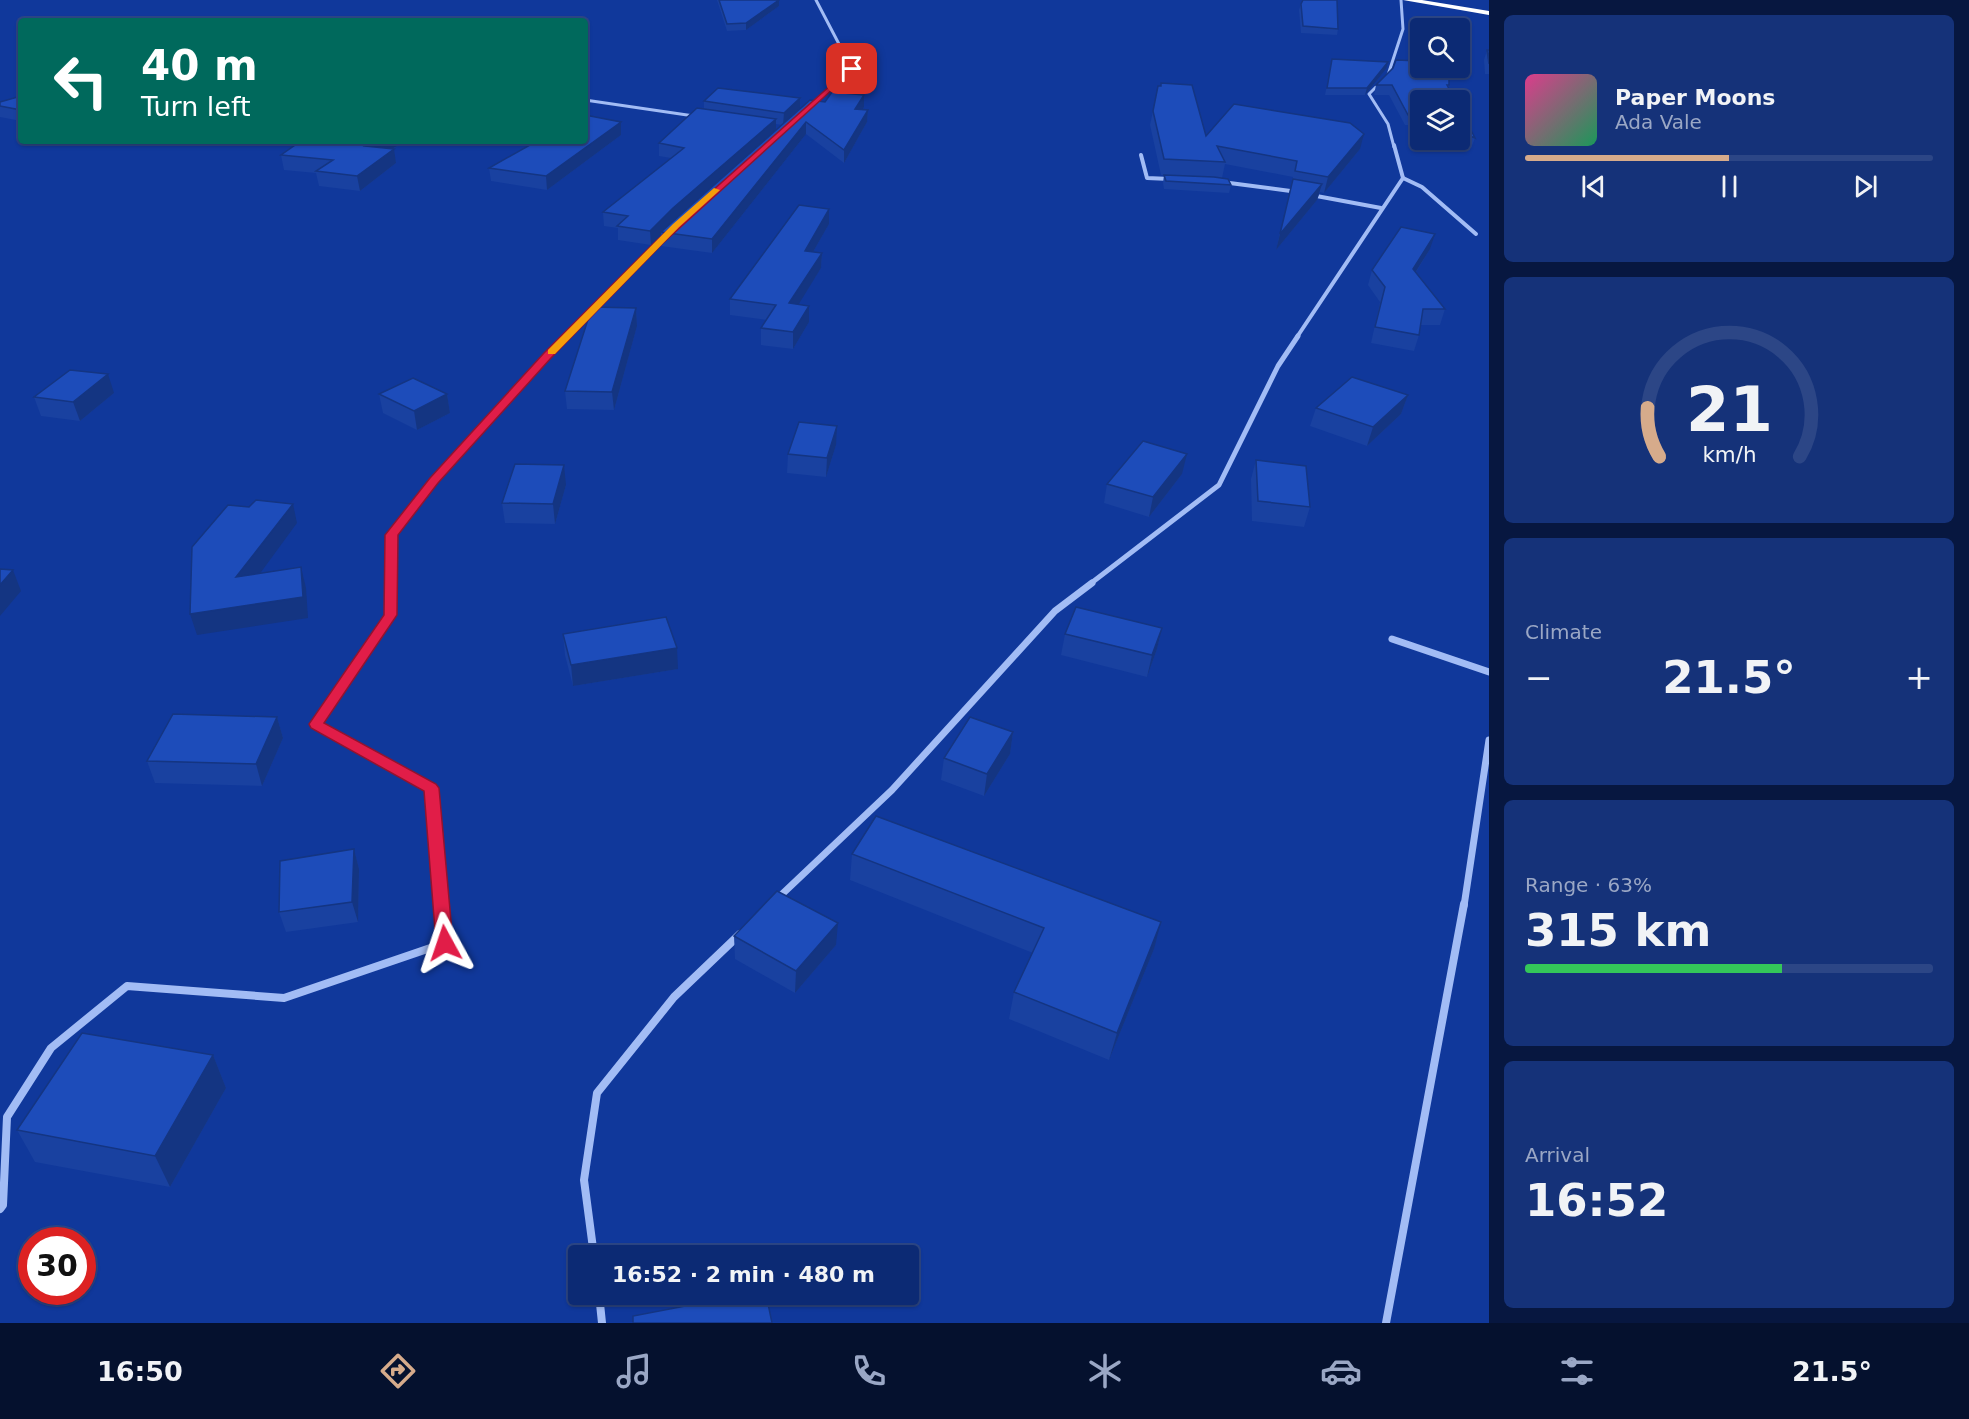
<!DOCTYPE html>
<html lang="en">
<head>
<meta charset="utf-8">
<style>
	:root { --surface:#0c2a74; --page:#153279; --text:#f1f3f6; --muted:#9aa7c5; --line:#2c4686; --accent:#d6ab8b }
	body { margin:0; font-family:"DejaVu Sans",sans-serif; background:var(--page); color:var(--text); height:100vh; display:flex; flex-direction:column; font-size:22px; white-space:nowrap }
	* { box-sizing:border-box; margin:0 }
	p { font-size:20px; color:var(--muted) }
	.icon { flex:none; width:33px; height:33px; fill:none; stroke:currentColor; stroke-width:2; stroke-linecap:round; stroke-linejoin:round }
	.map { position:relative; flex:1; overflow:hidden }
	.panel { display:flex; flex-direction:column; gap:15px; padding:15px; background:#071740; width:480px }
	.panel>* { flex:none }
	.top-card { position:absolute; left:18px; top:18px; width:570px; height:126px; border-radius:6px; box-shadow:0 2px 4px #0004,0 0 0 2px var(--line); background:#00695c; color:#fff; overflow:hidden }
	.controls { position:absolute; left:1410px; top:18px; display:grid; gap:12px }
	.controls a { display:grid; place-items:center; width:60px; height:60px; border-radius:6px; background:var(--surface); box-shadow:0 2px 4px #0004,0 0 0 2px var(--line); font-size:30px }
	.speed { position:absolute; left:18px; top:1227px; display:flex; gap:12px; font-size:30px; font-weight:700; text-align:center }
	.speed>* { display:grid; place-content:center; width:78px; height:78px; border-radius:50%; background:var(--surface); box-shadow:0 2px 4px #0004,0 0 0 2px var(--line); line-height:1 }
	.speed .limit { border:9px solid #d22; background:#fff; color:#111 }
	.pin { position:absolute; display:grid; place-items:center; width:51px; height:51px; color:#fff; margin:-26px; border-radius:12px; box-shadow:0 3px 9px #0006 }
	.me { position:absolute; width:66px; margin:-33px; rotate:355deg; stroke-linejoin:round; filter:drop-shadow(0 0 4px #0008) }
	.turn { display:flex; align-items:center; gap:21px; height:126px; padding:0 24px; font-size:27px }
	.turn .icon { width:78px; height:78px; stroke-width:2.5 }
	.turn b { display:block; font-size:42px; line-height:51px }
	.big { font-size:45px; font-weight:600; line-height:1.1 }
	.panel .card { flex:1; display:flex; flex-direction:column; justify-content:center; gap:9px; min-width:0; padding:0 21px; border-radius:9px; background:var(--page) }
	.panel .dial { align-items:center; gap:0 }
	.dial svg { height:156px; overflow:visible; fill:none; stroke:var(--line); stroke-width:7; stroke-linecap:round; text-anchor:middle }
	.dial text { fill:var(--text); stroke:none }
	.song { display:flex; align-items:center; gap:18px }
	.cover { width:72px; height:72px; border-radius:9px; background:linear-gradient(135deg,hsl(330 70% 55%),hsl(150 70% 35%)) }
	.played { height:6px; border-radius:3px; background:linear-gradient(90deg,var(--accent) 50%,var(--line) 50%) }
	.keys { display:flex; justify-content:space-around; direction:ltr }
	.heat { display:flex; justify-content:space-between; align-items:center; font-size:33px; direction:ltr }
	.charge { height:9px; border-radius:4px; background:linear-gradient(90deg,#34c759 63%,var(--line) 0) }
	.trip { position:absolute; left:568px; top:1245px; width:351px; height:60px; border-radius:6px; background:var(--surface); box-shadow:0 2px 4px #0004,0 0 0 2px var(--line); font-weight:600; line-height:60px; text-align:center }
	.tab-bar { display:flex; height:96px; justify-content:space-around; align-items:center; background:#05112e; color:var(--muted) }
	.tab-bar .icon { width:42px; height:42px }
	.tab-bar .selected { color:var(--accent) }
	.tab-bar b { font-size:27px; color:var(--text) }
	main { display:flex; flex:1; min-height:0 }
	.map>svg:first-child { display:block }
	.lines { fill:none; stroke-linecap:round; stroke-linejoin:round }
	.street-far4 { stroke:#a2bcf5; stroke-width:3 }
	.street-far3 { stroke:#a2bcf5; stroke-width:4 }
	.street-far2 { stroke:#a2bcf5; stroke-width:5 }
	.street-far1 { stroke:#a2bcf5; stroke-width:7 }
	.street { stroke:#a2bcf5; stroke-width:8 }
	.highway { fill:#fff; fill-rule:evenodd }
	.wall { fill:#1941a0; fill-rule:evenodd }
	.shaded-wall { fill:#143582 }
	.building { fill:#1d4cba; stroke:#143582; stroke-width:1.5 }
	.route { fill:#e11d48; stroke:#92132f; stroke-width:1.5 }
	.slow { fill:#f59e0b }
</style>
</head>
<body>
<main>
<div class="map">
<svg width="1489" height="1323" viewBox="0 0 1489 1323">
	<rect width="100%" height="100%" fill="#10389b"/>
	<g class="lines">
		<!-- street-far4 -->
		<g class="street-far4">
			<path d="M 585,100 L 694,116"/>
			<path d="M 811,106 L 852,69 L 816,0"/>
			<path d="M 1394,147 L 1388,124 L 1369,94 L 1388,75 L 1403,29 L 1401,0"/>
		</g>
		<!-- street-far3 -->
		<g class="street-far3">
			<path d="M 1141,155 L 1147,178 L 1170,179"/>
			<path d="M 1403,178 L 1422,187 L 1476,234"/>
			<path d="M 1222,182 L 1298,192"/>
			<path d="M 1311,195 L 1381,208"/>
			<path d="M 566,337 L 665,236"/>
			<path d="M 1297,337 L 1403,178 L 1394,145"/>
		</g>
		<!-- street-far2 -->
		<g class="street-far2">
			<path d="M 390,584 L 391,535 L 434,481 L 567,336"/>
			<path d="M 1090,584 L 1219,485 L 1278,366 L 1298,336"/>
		</g>
		<!-- street-far1 -->
		<g class="street-far1">
			<path d="M 390,583 L 390,615 L 316,724 L 431,788 L 442,906"/>
			<path d="M 1392,639 L 1489,672"/>
			<path d="M 778,898 L 892,790 L 1055,611 L 1092,583"/>
			<path d="M 1464,906 L 1489,740"/>
		</g>
		<!-- street -->
		<g class="street">
			<path d="M 0,1209 L 3,1205 L 7,1117 L 51,1048 L 127,986 L 284,998 L 445,943 L 442,904"/>
			<path d="M 594,1256 L 584,1180 L 597,1093 L 674,997 L 740,934"/>
			<path d="M 599,1294 L 602,1323"/>
			<path d="M 1386,1323 L 1464,904"/>
		</g>
		<!-- highway -->
		<path class="highway" d="M 1403,0 L 1422,0 L 1489,11 L 1489,15 Z"/>
	</g>
	<!-- wall -->
	<g class="wall">
		<path d="M 717,0 L 779,0 L 779,6 L 746,30 L 727,31 Z"/>
		<path d="M 1301,4 L 1338,29 L 1337,35 L 1301,33 L 1299,10 Z"/>
		<path d="M 1487,50 L 1489,50 L 1489,74 L 1485,74 L 1484,60 Z"/>
		<path d="M 1332,59 L 1386,69 L 1365,95 L 1325,95 Z"/>
		<path d="M 1161,83 L 1206,136 L 1360,149 L 1324,193 L 1320,192 L 1317,200 L 1276,250 L 1293,177 L 1225,164 L 1222,178 L 1231,185 L 1229,193 L 1164,189 L 1163,183 L 1164,175 L 1191,176 L 1161,175 L 1150,125 L 1153,111 Z"/>
		<path d="M 1376,85 L 1449,85 L 1448,88 L 1420,100 L 1420,129 L 1412,125 L 1405,125 L 1389,95 L 1374,95 Z"/>
		<path d="M 21,97 L 21,121 L 0,117 L 0,102 Z"/>
		<path d="M 800,98 L 800,109 L 864,107 L 862,109 L 868,110 L 867,122 L 844,163 L 806,134 L 712,253 L 661,246 L 661,235 L 651,245 L 618,240 L 618,228 L 604,226 L 603,212 L 671,158 L 659,156 L 659,143 L 704,109 L 704,101 ZM 776,124 L 782,125 L 776,130 Z"/>
		<path d="M 1460,109 L 1475,138 L 1471,148 L 1448,140 L 1460,140 Z"/>
		<path d="M 621,135 L 547,190 L 491,181 L 489,168 Z"/>
		<path d="M 301,141 L 408,141 L 392,149 L 396,163 L 360,191 L 319,186 L 316,173 L 284,170 L 281,155 Z"/>
		<path d="M 829,209 L 829,224 L 813,252 L 822,253 L 821,268 L 798,304 L 809,322 L 793,349 L 761,345 L 761,328 L 767,320 L 730,315 L 730,299 Z"/>
		<path d="M 1430,249 L 1416,272 L 1445,309 L 1440,325 L 1420,325 L 1419,335 L 1414,351 L 1371,343 L 1380,302 L 1368,285 L 1372,270 Z"/>
		<path d="M 636,308 L 637,326 L 614,410 L 567,409 L 565,391 Z"/>
		<path d="M 114,393 L 80,421 L 41,416 L 34,397 Z"/>
		<path d="M 379,394 L 447,394 L 450,413 L 417,430 L 383,413 Z"/>
		<path d="M 1408,395 L 1401,414 L 1367,446 L 1310,426 L 1316,408 Z"/>
		<path d="M 836,445 L 826,477 L 787,473 L 788,454 Z"/>
		<path d="M 1256,460 L 1310,507 L 1304,527 L 1252,521 L 1251,479 Z"/>
		<path d="M 1182,474 L 1149,517 L 1104,503 L 1107,484 Z"/>
		<path d="M 566,485 L 555,524 L 505,523 L 502,503 Z"/>
		<path d="M 1162,628 L 1157,649 L 1147,677 L 1061,655 L 1065,634 Z"/>
		<path d="M 563,634 L 678,669 L 573,686 L 565,655 Z"/>
		<path d="M 277,717 L 283,738 L 262,786 L 155,783 L 147,761 Z"/>
		<path d="M 1013,732 L 1010,754 L 984,796 L 941,780 L 944,758 Z"/>
		<path d="M 354,849 L 359,869 L 358,922 L 286,932 L 279,912 Z"/>
		<path d="M 852,854 L 1154,949 L 1109,1060 L 1009,1019 L 1014,992 L 1033,953 L 850,880 Z"/>
		<path d="M 734,936 L 836,945 L 795,993 L 735,959 Z"/>
		<path d="M 213,1055 L 226,1088 L 170,1187 L 35,1162 L 17,1130 Z"/>
	</g>
	<!-- shaded-wall -->
	<g class="shaded-wall">
		<path d="M 779,0 L 779,6 L 746,30 L 746,23 Z"/>
		<path d="M 1388,62 L 1386,69 L 1365,95 L 1367,88 Z"/>
		<path d="M 864,95 L 864,107 L 855,121 L 855,109 Z"/>
		<path d="M 800,98 L 800,110 L 783,125 L 784,113 Z"/>
		<path d="M 868,110 L 867,122 L 844,163 L 844,150 Z"/>
		<path d="M 776,119 L 776,131 L 661,232 L 661,235 L 651,245 L 650,231 L 673,208 Z"/>
		<path d="M 621,122 L 621,135 L 547,190 L 546,176 Z"/>
		<path d="M 806,122 L 806,134 L 712,253 L 712,239 Z"/>
		<path d="M 1364,134 L 1360,149 L 1324,193 L 1328,177 Z"/>
		<path d="M 375,141 L 408,141 L 368,160 L 365,146 Z"/>
		<path d="M 394,149 L 396,163 L 360,191 L 357,176 Z"/>
		<path d="M 1322,184 L 1317,200 L 1276,250 L 1280,234 Z"/>
		<path d="M 829,209 L 829,224 L 805,266 L 805,251 Z"/>
		<path d="M 1435,234 L 1430,249 L 1408,284 L 1413,269 Z"/>
		<path d="M 822,253 L 821,268 L 789,320 L 789,303 Z"/>
		<path d="M 809,306 L 809,322 L 793,349 L 793,332 Z"/>
		<path d="M 636,308 L 637,326 L 614,410 L 612,392 Z"/>
		<path d="M 108,374 L 114,393 L 80,421 L 73,402 Z"/>
		<path d="M 447,394 L 450,413 L 417,430 L 414,411 Z"/>
		<path d="M 1408,395 L 1401,414 L 1367,446 L 1373,427 Z"/>
		<path d="M 837,426 L 836,445 L 826,477 L 827,458 Z"/>
		<path d="M 1187,454 L 1182,474 L 1149,517 L 1153,497 Z"/>
		<path d="M 564,465 L 566,485 L 555,524 L 553,504 Z"/>
		<path d="M 293,504 L 297,523 L 242,598 L 236,577 Z"/>
		<path d="M 301,567 L 306,588 L 308,618 L 197,635 L 190,614 Z"/>
		<path d="M 13,570 L 21,591 L 0,616 L 0,585 Z"/>
		<path d="M 1162,628 L 1157,649 L 1147,677 L 1152,655 Z"/>
		<path d="M 677,648 L 678,669 L 573,686 L 571,665 Z"/>
		<path d="M 277,717 L 283,738 L 262,786 L 256,764 Z"/>
		<path d="M 1013,732 L 1010,754 L 984,796 L 987,774 Z"/>
		<path d="M 354,849 L 359,869 L 358,922 L 352,902 Z"/>
		<path d="M 1161,922 L 1154,949 L 1109,1060 L 1117,1033 Z"/>
		<path d="M 838,923 L 836,945 L 795,993 L 796,971 Z"/>
		<path d="M 213,1055 L 226,1088 L 170,1187 L 155,1156 Z"/>
	</g>
	<!-- building -->
	<g class="building">
		<path d="M 719,0 L 779,0 L 746,23 L 727,24 Z"/>
		<path d="M 1303,0 L 1337,0 L 1338,29 L 1303,26 L 1301,4 Z"/>
		<path d="M 1487,50 L 1489,50 L 1489,64 Z"/>
		<path d="M 1332,59 L 1388,62 L 1367,88 L 1327,88 Z"/>
		<path d="M 1396,60 L 1420,61 L 1420,68 L 1449,68 L 1449,85 L 1447,85 L 1455,100 L 1420,100 L 1420,117 L 1415,115 L 1408,115 L 1392,85 L 1376,85 L 1393,68 Z"/>
		<path d="M 1161,83 L 1192,85 L 1206,136 L 1234,104 L 1350,123 L 1364,134 L 1328,177 L 1295,171 L 1297,161 L 1217,146 L 1225,162 L 1164,159 L 1153,111 L 1158,86 L 1161,86 Z"/>
		<path d="M 718,88 L 800,98 L 784,113 L 704,101 Z"/>
		<path d="M 832,92 L 864,95 L 855,109 L 868,110 L 844,150 L 806,122 L 712,239 L 661,232 L 810,100 L 825,102 Z"/>
		<path d="M 21,96 L 21,110 L 0,106 L 0,102 Z"/>
		<path d="M 697,108 L 776,119 L 673,208 L 650,231 L 617,226 L 628,216 L 603,212 L 684,148 L 659,143 Z"/>
		<path d="M 1460,109 L 1475,138 L 1460,132 Z"/>
		<path d="M 585,115 L 621,122 L 546,176 L 489,168 L 537,141 L 585,141 Z"/>
		<path d="M 301,141 L 375,141 L 365,146 L 394,149 L 357,176 L 316,171 L 333,160 L 281,155 Z"/>
		<path d="M 1164,175 L 1214,177 L 1228,179 L 1231,185 L 1166,181 Z"/>
		<path d="M 1293,179 L 1322,184 L 1280,234 Z"/>
		<path d="M 799,205 L 829,209 L 805,251 L 822,253 L 789,303 L 809,306 L 793,332 L 761,328 L 776,305 L 730,299 Z"/>
		<path d="M 1401,227 L 1435,234 L 1413,269 L 1445,309 L 1423,309 L 1419,335 L 1375,327 L 1385,287 L 1372,270 Z"/>
		<path d="M 592,307 L 636,308 L 612,392 L 565,391 Z"/>
		<path d="M 70,370 L 108,374 L 73,402 L 34,397 Z"/>
		<path d="M 1352,377 L 1408,395 L 1373,427 L 1316,408 Z"/>
		<path d="M 413,378 L 447,394 L 414,411 L 379,394 Z"/>
		<path d="M 799,422 L 837,426 L 827,458 L 788,454 Z"/>
		<path d="M 1143,441 L 1187,454 L 1153,497 L 1107,484 Z"/>
		<path d="M 1256,460 L 1306,466 L 1310,507 L 1258,501 Z"/>
		<path d="M 515,464 L 564,465 L 553,504 L 502,503 Z"/>
		<path d="M 256,500 L 293,504 L 236,577 L 301,567 L 303,597 L 190,614 L 192,547 L 228,505 L 249,507 Z"/>
		<path d="M 0,569 L 13,570 L 0,585 Z"/>
		<path d="M 1076,607 L 1162,628 L 1152,655 L 1065,634 Z"/>
		<path d="M 666,617 L 677,648 L 571,665 L 563,634 Z"/>
		<path d="M 173,714 L 277,717 L 256,764 L 147,761 Z"/>
		<path d="M 970,717 L 1013,732 L 987,774 L 944,758 Z"/>
		<path d="M 876,816 L 1161,922 L 1117,1033 L 1014,992 L 1044,928 L 852,854 Z"/>
		<path d="M 354,849 L 352,902 L 279,912 L 280,861 Z"/>
		<path d="M 777,891 L 838,923 L 796,971 L 734,936 Z"/>
		<path d="M 82,1033 L 213,1055 L 155,1156 L 17,1130 Z"/>
		<path d="M 748,1294 L 766,1294 L 772,1323 L 633,1323 L 633,1316 Z"/>
	</g>
	<!-- route -->
	<path class="route" d="M 850,68 L 855,69 L 663,243 L 551,358 L 438,483 L 398,535 L 397,615 L 324,723 L 436,784 L 439,788 L 453,943 L 451,948 L 445,950 L 439,948 L 436,943 L 424,791 L 311,728 L 309,724 L 384,615 L 385,535 L 430,478 L 544,353 L 657,240 Z"/>
	<!-- slow -->
	<path class="slow" d="M 714,188 L 720,190 L 679,227 L 555,354 L 548,354 L 548,350 L 673,224 Z"/>
</svg>
<div class="controls">
<a><svg class="icon" aria-label="search" viewBox="0 0 24 24"><circle cx="10" cy="10" r="6"/><path d="M15 15l6 6"/></svg></a>
<a><svg class="icon" aria-label="layers" viewBox="0 0 24 24"><path d="M12 4l9 5-9 5-9-5zM3 14l9 5 9-5"/></svg></a>
</div>
<div class="speed"><div class="limit">30</div></div>
<div class="pin" style="left:852px;top:69px;background:#d93025"><svg class="icon" aria-label="arrive" viewBox="0 0 24 24"><path d="M6 21V4h12l-3 4 3 4H6"/></svg></div>
<svg class="me" style="left:445px;top:943px" viewBox="-20 -20 40 40"><path d="M0-17L14 15 0 8-14 15z" fill="#e11d48" stroke="#fff" stroke-width="4"/></svg>
<div class="trip">16:52 · 2 min · 480 m</div>
<div class="top-card">
<div class="turn"><svg class="icon" aria-label="left" viewBox="0 0 24 24"><path d="M17 20v-9H6M10 6l-5 5 5 5"/></svg><div><b>40 m</b>Turn left</div></div>
</div>
</div>
<section class="panel">
<div class="card">
<div class="song"><i class="cover"></i><div><b>Paper Moons</b><p>Ada Vale</p></div></div>
<div class="played"></div>
<div class="keys"><svg class="icon" aria-label="previous" viewBox="0 0 24 24"><path d="M18 5L8 12l10 7zM5 5v14"/></svg><svg class="icon" aria-label="pause" viewBox="0 0 24 24"><path d="M8 5v14M16 5v14"/></svg><svg class="icon" aria-label="next" viewBox="0 0 24 24"><path d="M6 5l10 7-10 7zM19 5v14"/></svg></div>
</div>
<div class="card dial"><svg viewBox="0 0 100 80">
<path d="M14 69A42 42 0 1 1 86 69"/>
<path d="M14 69A42 42 0 0 1 8 44" stroke="#d6ab8b"/>
<text x="50" y="56" font-size="32" font-weight="700">21</text>
<text x="50" y="72" font-size="11">km/h</text>
</svg></div>
<div class="card"><p>Climate</p>
<div class="heat"><a>−</a><b class="big">21.5°</b><a>+</a></div>
</div>
<div class="card"><p>Range · 63%</p><b class="big">315 km</b><div class="charge"></div></div>
<div class="card"><p>Arrival</p><b class="big">16:52</b></div>
</section>
</main>
<nav class="tab-bar">
<b>16:50</b>
<svg class="icon selected" aria-label="directions" viewBox="0 0 24 24"><path d="M12 3l9 9-9 9-9-9zM9 14v-3h6M13 9l2 2-2 2"/></svg>
<svg class="icon" aria-label="music" viewBox="0 0 24 24"><path d="M9 18V5l10-2v13"/><circle cx="6" cy="18" r="3"/><circle cx="16" cy="16" r="3"/></svg>
<svg class="icon" aria-label="phone" viewBox="0 0 24 24"><path d="M5 4h4l2 5-3 2q2 4 5 5l2-3 5 2v4C11 20 4 13 5 4z"/></svg>
<svg class="icon" aria-label="climate" viewBox="0 0 24 24"><path d="M12 3v18M4 7l16 10M4 17L20 7"/></svg>
<svg class="icon" aria-label="car" viewBox="0 0 24 24"><path d="M5 17H2v-5l4-1 3-4h7l3 4 3 1v5h-3M9 17h6M6 11h13"/><circle cx="7" cy="17" r="2"/><circle cx="17" cy="17" r="2"/></svg>
<svg class="icon" aria-label="filters" viewBox="0 0 24 24"><path d="M4 7h16M4 17h16"/><circle cx="9" cy="7" r="2"/><circle cx="15" cy="17" r="2"/></svg>
<b>21.5°</b>
</nav>
</body>
</html>
